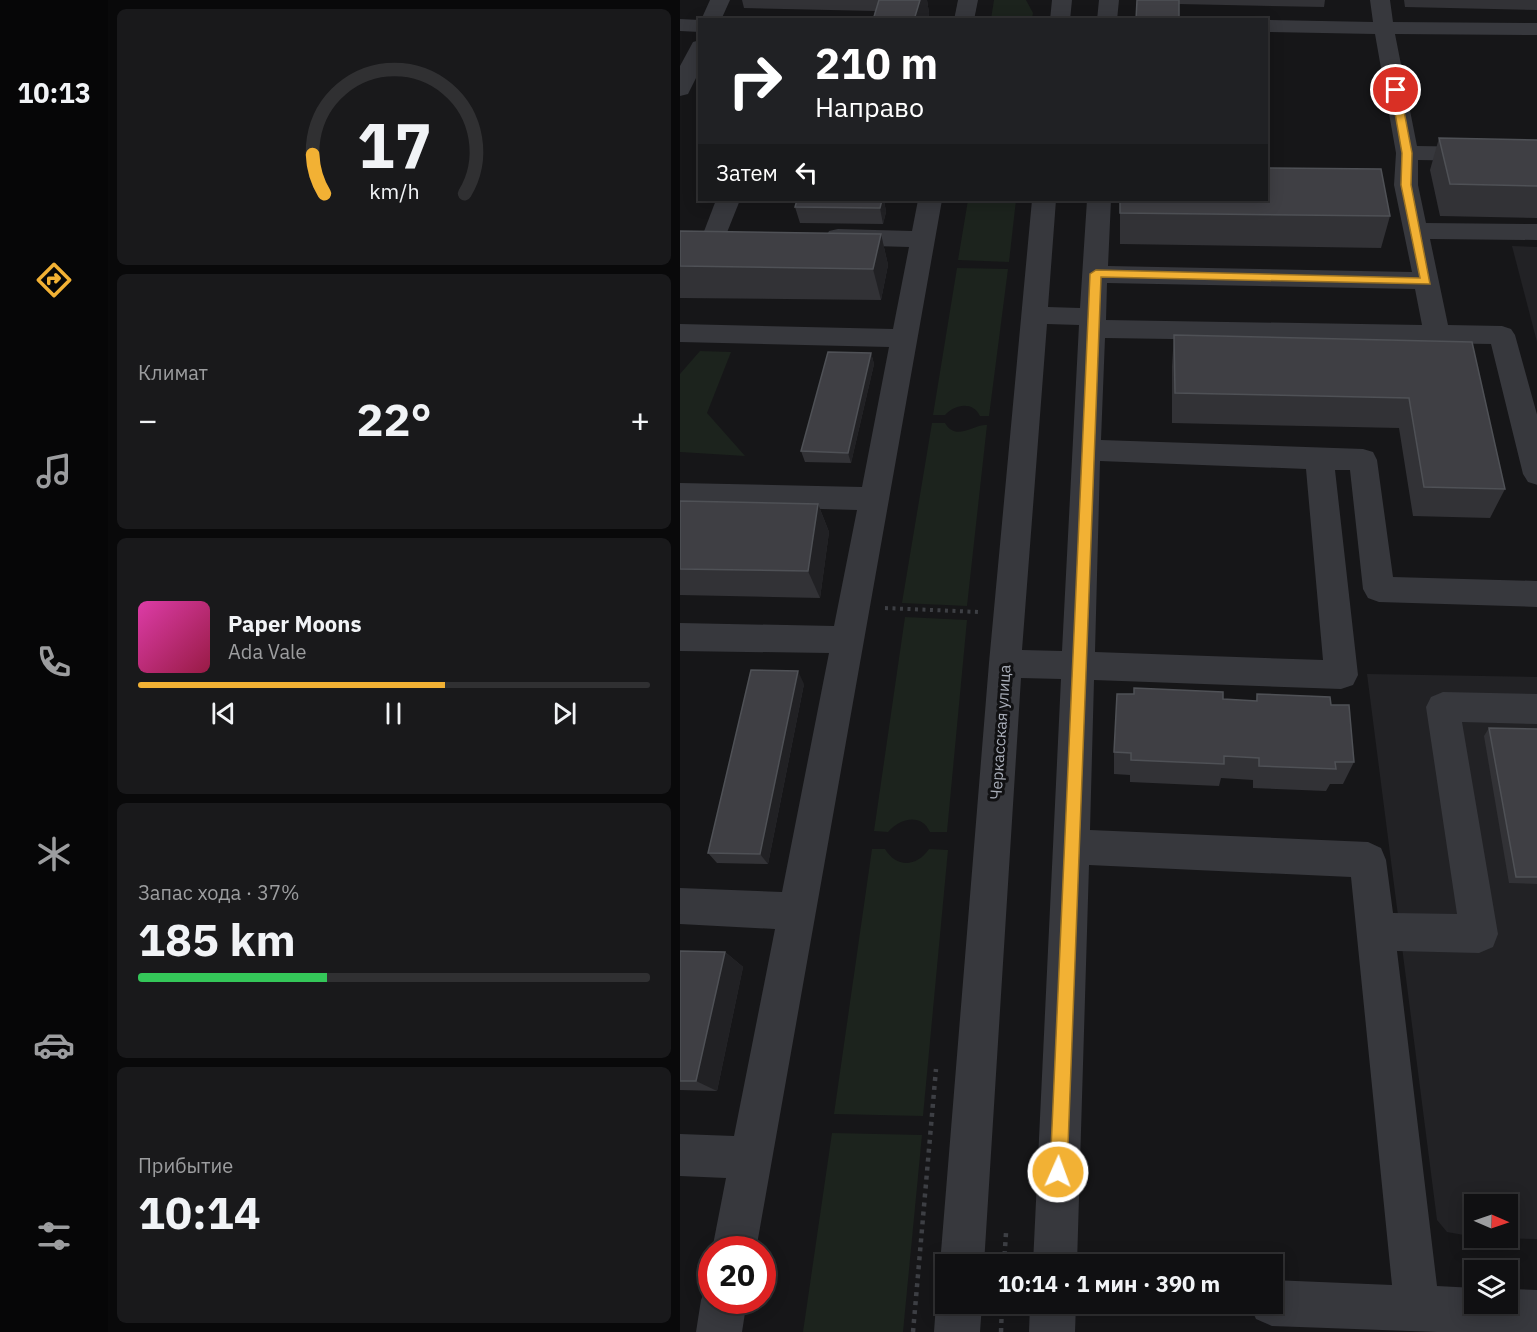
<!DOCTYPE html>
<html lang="ru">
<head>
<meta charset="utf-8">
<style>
	:root { --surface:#101012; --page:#19191b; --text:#f1f3f6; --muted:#9c9d9f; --line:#303032; --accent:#f2b134 }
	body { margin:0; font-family:"IBM Plex Sans",sans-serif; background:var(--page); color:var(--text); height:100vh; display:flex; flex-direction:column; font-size:22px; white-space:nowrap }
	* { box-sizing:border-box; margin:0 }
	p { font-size:20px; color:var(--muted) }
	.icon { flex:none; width:33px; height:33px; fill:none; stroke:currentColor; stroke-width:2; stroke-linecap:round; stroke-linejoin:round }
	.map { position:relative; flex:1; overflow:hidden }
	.details { display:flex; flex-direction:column; gap:9px; padding:9px; background:#09090a; width:572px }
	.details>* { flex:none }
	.hud { position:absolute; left:18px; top:18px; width:570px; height:183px; border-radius:0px; box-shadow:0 3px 15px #0003,0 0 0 2px var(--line); background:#202124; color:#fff; overflow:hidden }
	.needle { width:39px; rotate:92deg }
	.buttons { position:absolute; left:784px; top:1194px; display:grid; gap:12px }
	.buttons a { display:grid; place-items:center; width:54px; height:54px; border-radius:0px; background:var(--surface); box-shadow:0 3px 15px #0003,0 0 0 2px var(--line); font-size:30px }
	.speed { position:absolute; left:18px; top:1236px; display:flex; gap:12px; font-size:30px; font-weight:700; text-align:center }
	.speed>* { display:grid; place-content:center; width:78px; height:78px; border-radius:50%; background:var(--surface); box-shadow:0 3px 15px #0003,0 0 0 2px var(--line); line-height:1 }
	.speed .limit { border:9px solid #d22; background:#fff; color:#111 }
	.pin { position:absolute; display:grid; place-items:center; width:51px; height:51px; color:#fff; margin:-26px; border:3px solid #fff; border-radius:50%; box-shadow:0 2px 6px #0007 }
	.me { position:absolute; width:66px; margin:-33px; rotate:2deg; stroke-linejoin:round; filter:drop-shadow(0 0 4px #0008) }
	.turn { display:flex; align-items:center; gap:21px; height:126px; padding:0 18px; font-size:27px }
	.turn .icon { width:78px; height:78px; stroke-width:2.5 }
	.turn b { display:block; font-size:42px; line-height:51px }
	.then { display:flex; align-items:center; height:57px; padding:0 18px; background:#0003; gap:12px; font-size:22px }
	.big { font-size:45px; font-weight:800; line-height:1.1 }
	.details .card { flex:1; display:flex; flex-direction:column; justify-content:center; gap:9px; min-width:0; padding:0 21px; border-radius:9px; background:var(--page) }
	.details .dial { align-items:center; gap:0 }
	.dial svg { height:156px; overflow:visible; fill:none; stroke:var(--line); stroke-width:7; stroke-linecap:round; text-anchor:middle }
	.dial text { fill:var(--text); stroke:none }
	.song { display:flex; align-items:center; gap:18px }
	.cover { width:72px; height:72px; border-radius:9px; background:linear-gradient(135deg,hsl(320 70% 55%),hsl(340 70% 35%)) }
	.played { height:6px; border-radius:3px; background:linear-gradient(90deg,var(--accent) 60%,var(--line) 60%) }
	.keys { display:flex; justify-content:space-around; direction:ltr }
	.heat { display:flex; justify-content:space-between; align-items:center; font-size:33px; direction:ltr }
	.charge { height:9px; border-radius:4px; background:linear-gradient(90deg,#34c759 37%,var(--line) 0) }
	.trip { position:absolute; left:255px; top:1254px; width:348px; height:60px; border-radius:0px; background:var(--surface); box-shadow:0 3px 15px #0003,0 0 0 2px var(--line); font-weight:800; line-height:60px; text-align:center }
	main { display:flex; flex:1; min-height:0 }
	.tab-bar { display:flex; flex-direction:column; width:108px; justify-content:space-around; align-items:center; background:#060607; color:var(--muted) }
	.tab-bar .icon { width:42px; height:42px }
	.tab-bar .on { color:var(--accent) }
	.tab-bar b { font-size:27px; color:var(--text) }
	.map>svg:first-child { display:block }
	.built { fill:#222225 }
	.green { fill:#1c231d }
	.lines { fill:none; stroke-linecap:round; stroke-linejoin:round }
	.path-far1 { stroke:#3d3f44; stroke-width:4; stroke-dasharray:3 4.5; stroke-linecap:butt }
	.path { stroke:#3d3f44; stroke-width:4.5; stroke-dasharray:4 5; stroke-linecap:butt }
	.minor { fill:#37383d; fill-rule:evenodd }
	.wall { fill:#323236 }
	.shaded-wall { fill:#212124 }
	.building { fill:#3f3f44; stroke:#4f5156; stroke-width:1.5 }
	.route { fill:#f2b134; stroke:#9d7322; stroke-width:1.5 }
	.labels { text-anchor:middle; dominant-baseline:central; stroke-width:6; stroke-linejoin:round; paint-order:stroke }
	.street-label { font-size:16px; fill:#a8adb8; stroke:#111113 }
</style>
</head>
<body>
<main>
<nav class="tab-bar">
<b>10:13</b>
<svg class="icon on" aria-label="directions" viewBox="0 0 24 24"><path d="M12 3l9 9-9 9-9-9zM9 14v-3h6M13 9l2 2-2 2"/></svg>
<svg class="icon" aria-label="music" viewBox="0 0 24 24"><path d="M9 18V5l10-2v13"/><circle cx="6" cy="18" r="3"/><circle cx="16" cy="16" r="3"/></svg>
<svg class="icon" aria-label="phone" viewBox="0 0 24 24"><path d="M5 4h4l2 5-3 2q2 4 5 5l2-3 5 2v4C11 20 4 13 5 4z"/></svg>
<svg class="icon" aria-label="climate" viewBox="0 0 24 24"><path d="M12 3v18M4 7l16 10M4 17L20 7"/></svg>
<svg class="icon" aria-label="car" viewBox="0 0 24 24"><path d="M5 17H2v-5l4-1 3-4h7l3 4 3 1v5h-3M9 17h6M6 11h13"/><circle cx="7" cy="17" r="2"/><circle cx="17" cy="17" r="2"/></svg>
<svg class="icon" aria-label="filters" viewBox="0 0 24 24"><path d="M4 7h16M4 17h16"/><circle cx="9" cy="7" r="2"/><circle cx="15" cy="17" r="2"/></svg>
</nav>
<section class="details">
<div class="card dial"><svg viewBox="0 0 100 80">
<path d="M14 69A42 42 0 1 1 86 69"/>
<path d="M14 69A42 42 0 0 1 8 49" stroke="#f2b134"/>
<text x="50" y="56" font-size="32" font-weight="700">17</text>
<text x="50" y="72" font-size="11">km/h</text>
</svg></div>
<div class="card"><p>Климат</p>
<div class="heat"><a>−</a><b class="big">22°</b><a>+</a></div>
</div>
<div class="card">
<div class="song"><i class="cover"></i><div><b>Paper Moons</b><p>Ada Vale</p></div></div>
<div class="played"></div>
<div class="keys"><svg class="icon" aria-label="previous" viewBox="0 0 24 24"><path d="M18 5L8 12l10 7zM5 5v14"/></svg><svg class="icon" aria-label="pause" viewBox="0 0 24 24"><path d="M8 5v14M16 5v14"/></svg><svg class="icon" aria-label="next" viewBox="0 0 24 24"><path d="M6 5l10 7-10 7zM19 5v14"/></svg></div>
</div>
<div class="card"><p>Запас хода · 37%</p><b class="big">185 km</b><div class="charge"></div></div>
<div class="card"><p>Прибытие</p><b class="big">10:14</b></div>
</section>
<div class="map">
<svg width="858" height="1332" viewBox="0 0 858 1332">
	<rect width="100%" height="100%" fill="#161618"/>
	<!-- built -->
	<g class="built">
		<path d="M 832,246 L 857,247 L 857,342 Z"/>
		<path d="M 687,674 L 857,677 L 857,1239 L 818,1238 L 828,1238 L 828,1204 L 795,1204 L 795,1237 L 767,1232 L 757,1220 Z"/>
	</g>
	<!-- green -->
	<g class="green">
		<path d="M 314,0 L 346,0 L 353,13 L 352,19 L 311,19 Z"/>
		<path d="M 288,200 L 336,200 L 329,262 L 278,260 Z"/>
		<path d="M 277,268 L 328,269 L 309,416 L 300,416 C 293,401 275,404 265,415 L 253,415 Z"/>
		<path d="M 20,351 L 51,352 L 27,413 L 65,456 L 0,452 L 0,374 Z"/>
		<path d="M 252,423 L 265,423 C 276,442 293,424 307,425 L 287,606 L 222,603 Z"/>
		<path d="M 225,617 L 287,620 L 267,832 L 250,832 C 241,812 219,819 208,832 L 194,831 Z"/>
		<path d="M 192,849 L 205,849 C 216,868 237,867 249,849 L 268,850 L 243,1116 L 154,1114 Z"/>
		<path d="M 152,1133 L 242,1135 L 223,1332 L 123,1332 Z"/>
	</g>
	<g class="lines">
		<!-- path-far1 -->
		<path class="path-far1" d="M 205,608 L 299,612"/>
		<!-- path -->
		<g class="path">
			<path d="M 324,1264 L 326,1233"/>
			<path d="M 233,1332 L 256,1069"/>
			<path d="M 321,1332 L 322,1304"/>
		</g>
		<!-- minor -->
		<g class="minor">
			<path d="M 30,0 L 50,0 L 41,20 L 21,20 Z"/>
			<path d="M 278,0 L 298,0 L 294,20 L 274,20 Z"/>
			<path d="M 372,0 L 392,0 L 390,20 L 370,20 Z"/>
			<path d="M 419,0 L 439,0 L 437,20 L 417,20 Z"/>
			<path d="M 690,0 L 710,0 L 713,22 L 858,23 L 858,35 L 715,34 L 737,146 L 858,148 L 858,162 L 738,160 L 738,185 L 746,223 L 858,224 L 858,240 L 750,239 L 768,325 L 822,326 L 831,329 L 835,335 L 858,418 L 858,485 L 848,482 L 843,474 L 811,344 L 425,338 L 421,440 L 683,449 L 693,452 L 697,460 L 713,577 L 858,581 L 858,607 L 699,602 L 688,598 L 683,589 L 670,470 L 655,470 L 678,675 L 673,685 L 661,689 L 414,680 L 410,830 L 688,842 L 701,848 L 706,860 L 713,913 L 777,914 L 746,707 L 751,697 L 763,692 L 858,694 L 858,724 L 782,722 L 818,934 L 813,947 L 799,953 L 717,951 L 757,1286 L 795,1288 L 795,1304 L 828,1304 L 828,1289 L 858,1290 L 858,1332 L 757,1332 L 592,1326 L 576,1319 L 569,1304 L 592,1304 L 592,1280 L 712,1285 L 671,877 L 409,865 L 397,1264 L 353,1264 L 381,679 L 341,678 L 304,1264 L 266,1264 L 266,1278 L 260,1264 L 309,663 L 352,200 L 376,200 L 368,307 L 400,308 L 407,200 L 431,200 L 428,266 L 732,272 L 714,185 L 716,153 L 695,34 L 586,32 L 586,20 L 693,22 ZM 427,283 L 735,289 L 742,325 L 426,320 ZM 367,324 L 399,325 L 382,651 L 342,650 ZM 420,461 L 626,469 L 643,660 L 415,652 Z"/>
			<path d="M 0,19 L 20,20 L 20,32 L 0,31 Z"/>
			<path d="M 20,40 L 20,70 L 8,94 L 0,96 L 0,66 L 13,42 Z"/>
			<path d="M 36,200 L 60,200 L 44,240 L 35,242 L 26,240 L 23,234 Z"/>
			<path d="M 238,200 L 262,200 L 76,1250 L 32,1250 L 46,1178 L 0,1176 L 0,1134 L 54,1136 L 95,929 L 0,924 L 0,888 L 102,892 L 149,653 L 0,651 L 0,623 L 154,626 L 177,510 L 0,505 L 0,483 L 182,487 L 209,347 L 0,342 L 0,324 L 213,329 L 229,247 L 158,245 L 149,243 L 146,237 L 149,231 L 158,229 L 232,231 Z"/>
			<path d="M 32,1282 L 32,1300 L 67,1300 L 62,1332 L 16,1332 L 21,1300 L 28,1284 Z"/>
			<path d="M 266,1287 L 266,1304 L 302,1304 L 300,1332 L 254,1332 L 256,1304 Z"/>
			<path d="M 350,1304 L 396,1304 L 395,1332 L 349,1332 Z"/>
		</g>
	</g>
	<!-- wall -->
	<g class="wall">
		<path d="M 62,0 L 247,0 L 249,13 L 248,20 L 193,20 L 195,11 L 64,8 Z"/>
		<path d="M 457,0 L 645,0 L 644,7 L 499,4 Z"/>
		<path d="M 724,0 L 858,0 L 858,10 L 725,7 Z"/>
		<path d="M 759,138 L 858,140 L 858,218 L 760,216 L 750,170 Z"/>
		<path d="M 117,200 L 204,200 L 206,212 L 203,224 L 120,223 L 115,207 Z"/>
		<path d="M 440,200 L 710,216 L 701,248 L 440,244 Z"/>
		<path d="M 0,231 L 201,234 L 208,265 L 201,300 L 0,298 Z"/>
		<path d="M 494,335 L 792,342 L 825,489 L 810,518 L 733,516 L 719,428 L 492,423 L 492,366 Z"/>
		<path d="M 191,353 L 194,364 L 171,463 L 125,462 L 121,451 Z"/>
		<path d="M 0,501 L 138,504 L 149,532 L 140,598 L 0,595 Z"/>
		<path d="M 124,684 L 88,864 L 37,863 L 28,853 Z"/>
		<path d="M 577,694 L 674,762 L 663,784 L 650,784 L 646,791 L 573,788 L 573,780 L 541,778 L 539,786 L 450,782 L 450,775 L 434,774 L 434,752 L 543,699 L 576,701 Z"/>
		<path d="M 809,728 L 858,729 L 858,884 L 829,883 L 804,736 Z"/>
		<path d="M 0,951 L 45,952 L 63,967 L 37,1091 L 0,1090 Z"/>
	</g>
	<!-- shaded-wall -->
	<g class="shaded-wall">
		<path d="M 240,0 L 247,0 L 249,13 L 248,20 L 234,20 Z"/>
		<path d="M 202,200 L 204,200 L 206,212 L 203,224 L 200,208 Z"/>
		<path d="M 201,234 L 208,265 L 201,300 L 193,269 Z"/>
		<path d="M 191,353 L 194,364 L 171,463 L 168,453 Z"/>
		<path d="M 138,504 L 149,532 L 140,598 L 128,571 Z"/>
		<path d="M 118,671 L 124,684 L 88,864 L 80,854 Z"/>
		<path d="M 45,952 L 63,967 L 37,1091 L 16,1081 Z"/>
	</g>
	<!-- building -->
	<g class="building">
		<path d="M 199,0 L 240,0 L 234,20 L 193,20 Z"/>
		<path d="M 457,0 L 499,0 L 499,20 L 456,20 Z"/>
		<path d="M 759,138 L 858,140 L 858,186 L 770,184 Z"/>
		<path d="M 586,168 L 701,169 L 710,216 L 440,213 L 440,200 L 586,200 Z"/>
		<path d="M 117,200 L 202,200 L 200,208 L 115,207 Z"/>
		<path d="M 0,231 L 201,234 L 193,269 L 0,266 Z"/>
		<path d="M 494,335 L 792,342 L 825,489 L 744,487 L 729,398 L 495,393 Z"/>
		<path d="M 148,352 L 191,353 L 168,453 L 121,451 Z"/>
		<path d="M 0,501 L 138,504 L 128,571 L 0,569 Z"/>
		<path d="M 71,670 L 118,671 L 80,854 L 28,853 Z"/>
		<path d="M 454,688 L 543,692 L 543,699 L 577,701 L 577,694 L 650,697 L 651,705 L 669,705 L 674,762 L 655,762 L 656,769 L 579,766 L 579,758 L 544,756 L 544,764 L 451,760 L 451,753 L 434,752 L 437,694 L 454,694 Z"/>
		<path d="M 809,728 L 858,729 L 858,877 L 836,877 Z"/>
		<path d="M 0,951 L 45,952 L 16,1081 L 0,1081 Z"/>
	</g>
	<!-- route -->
	<path class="route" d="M 716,88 L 720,90 L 732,153 L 731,185 L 750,284 L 421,277 L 387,1172 L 385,1178 L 378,1181 L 372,1178 L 370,1172 L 410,274 L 416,270 L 740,278 L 721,185 L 722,153 L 711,90 Z"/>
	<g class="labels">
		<!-- street labels -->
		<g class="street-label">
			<text transform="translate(320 732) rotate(-86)">Черкасская улица</text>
		</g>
	</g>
</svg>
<div class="buttons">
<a><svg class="needle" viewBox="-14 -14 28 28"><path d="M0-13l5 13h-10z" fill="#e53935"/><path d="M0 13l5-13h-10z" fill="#9c9d9f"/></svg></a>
<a><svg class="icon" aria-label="layers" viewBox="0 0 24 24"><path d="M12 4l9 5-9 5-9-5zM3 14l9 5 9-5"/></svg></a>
</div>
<div class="speed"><div class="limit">20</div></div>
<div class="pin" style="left:716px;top:90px;background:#d93025"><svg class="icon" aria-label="arrive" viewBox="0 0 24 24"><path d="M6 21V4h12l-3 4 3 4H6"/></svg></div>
<svg class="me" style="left:378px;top:1172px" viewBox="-20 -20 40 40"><circle r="17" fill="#f2b134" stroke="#fff" stroke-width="3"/><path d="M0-11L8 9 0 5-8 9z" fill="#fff"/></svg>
<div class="trip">10:14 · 1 мин · 390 m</div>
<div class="hud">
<div class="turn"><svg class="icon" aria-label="right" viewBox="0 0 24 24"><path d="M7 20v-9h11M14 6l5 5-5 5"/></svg><div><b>210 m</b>Направо</div></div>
<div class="then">Затем<svg class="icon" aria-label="left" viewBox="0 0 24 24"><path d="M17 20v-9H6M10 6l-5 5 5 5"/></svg></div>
</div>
</div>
</main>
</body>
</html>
